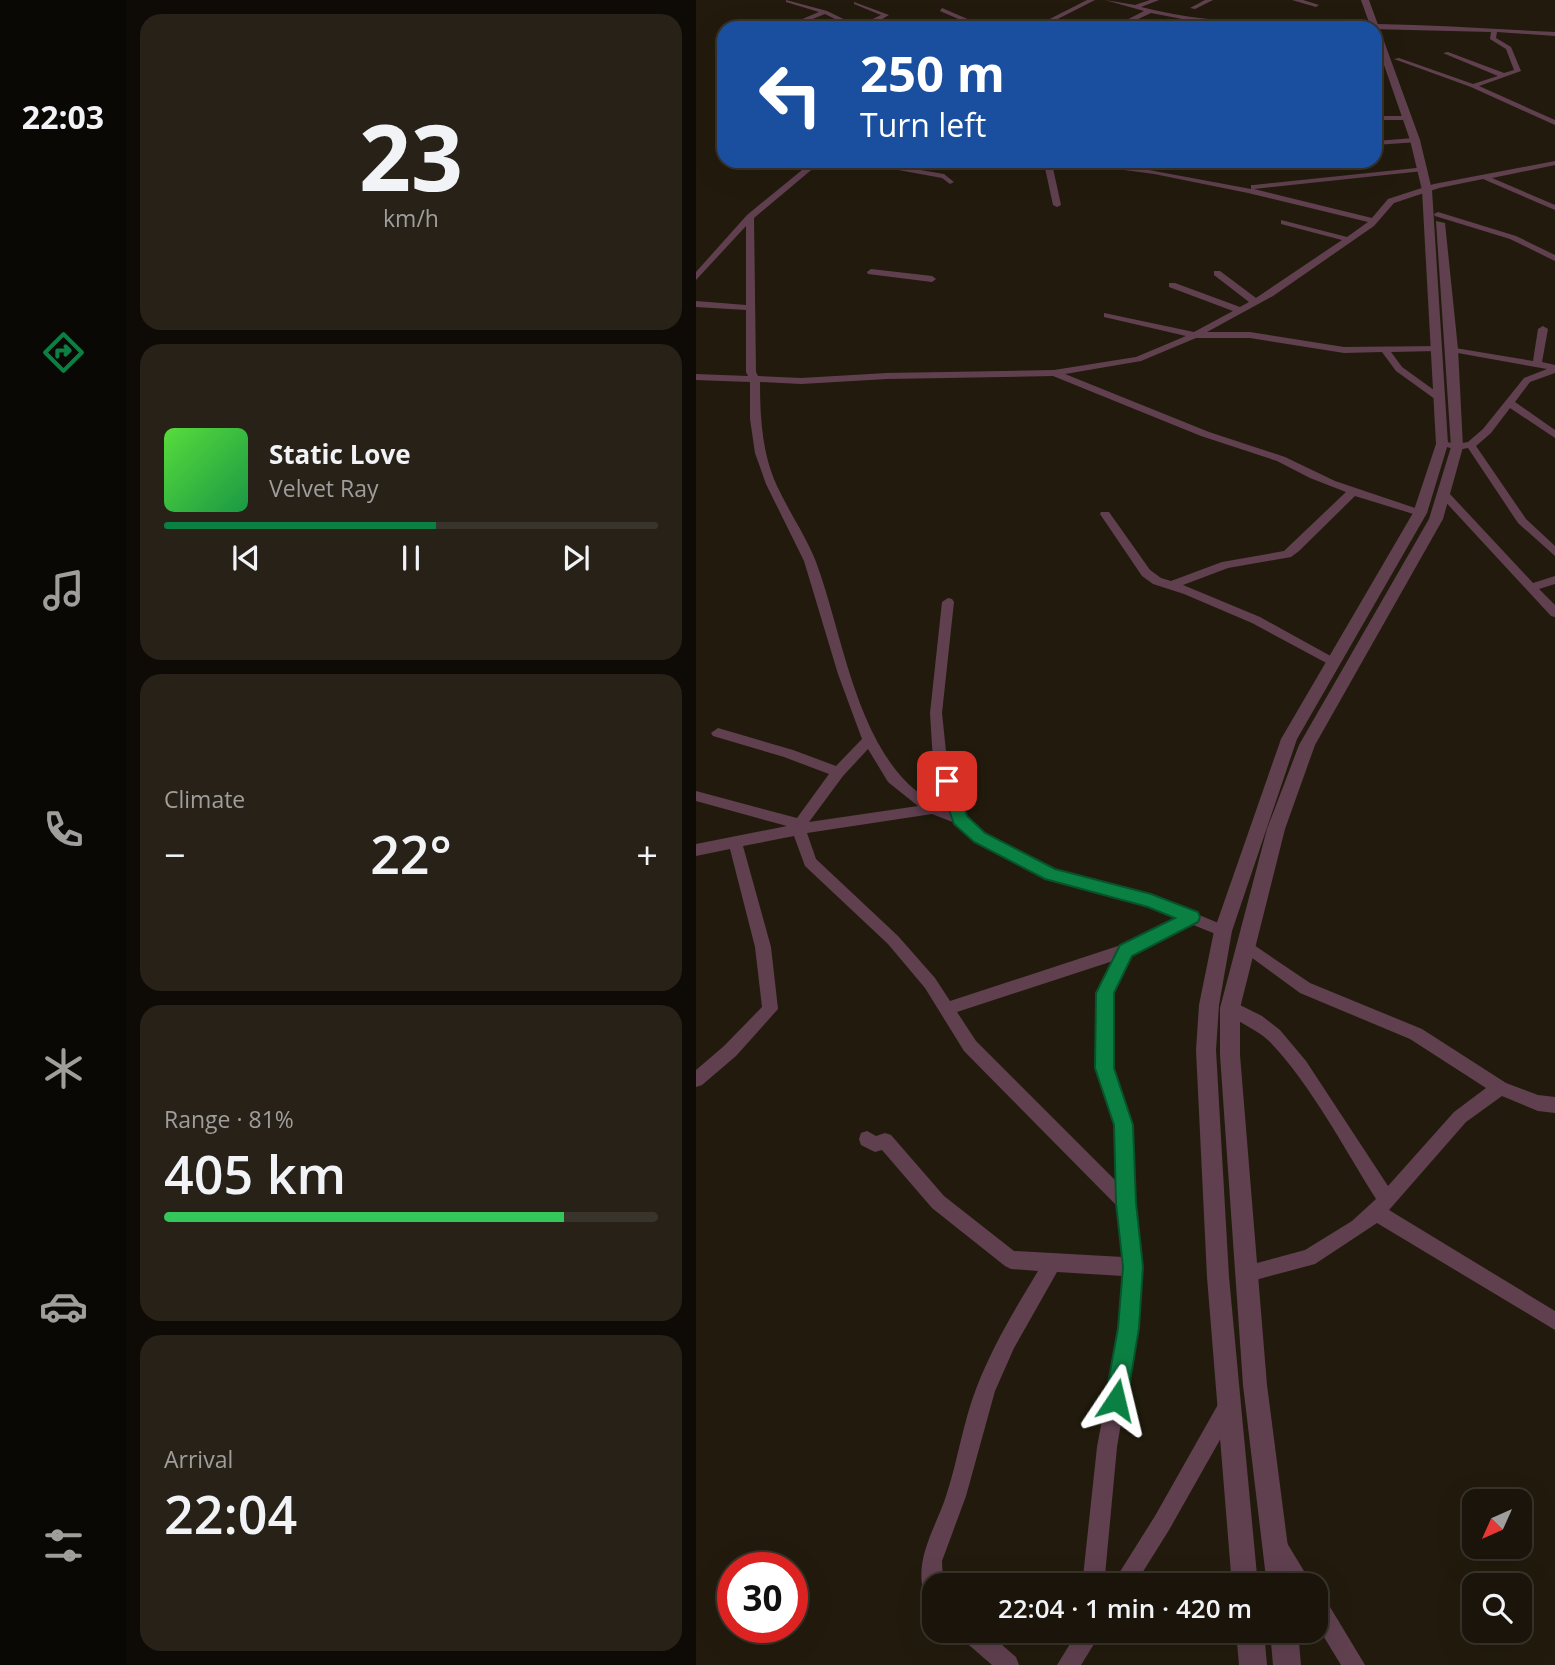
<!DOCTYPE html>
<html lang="en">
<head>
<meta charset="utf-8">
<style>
	:root { --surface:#1a140a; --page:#272118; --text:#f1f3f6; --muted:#9f9e9c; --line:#38332b; --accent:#0b8043 }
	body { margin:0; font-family:"Open Sans",sans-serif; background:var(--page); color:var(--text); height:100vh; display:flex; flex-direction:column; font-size:26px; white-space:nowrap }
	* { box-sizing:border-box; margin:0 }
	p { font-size:23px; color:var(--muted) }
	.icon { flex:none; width:38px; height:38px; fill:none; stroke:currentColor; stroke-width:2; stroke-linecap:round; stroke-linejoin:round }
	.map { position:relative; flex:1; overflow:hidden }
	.drawer { display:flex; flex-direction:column; gap:14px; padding:14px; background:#0e0b06; width:570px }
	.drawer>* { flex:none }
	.hud { position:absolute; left:21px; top:21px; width:665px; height:147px; border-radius:21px; box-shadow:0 7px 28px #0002,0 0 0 2px var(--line); background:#1a4fa0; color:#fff; overflow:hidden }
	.needle { width:46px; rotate:225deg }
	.buttons { position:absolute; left:766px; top:1489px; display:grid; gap:14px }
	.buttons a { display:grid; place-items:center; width:70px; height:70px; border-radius:14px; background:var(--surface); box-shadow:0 7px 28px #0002,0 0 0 2px var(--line); font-size:35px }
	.speed { position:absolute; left:21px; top:1552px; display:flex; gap:14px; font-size:35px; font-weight:700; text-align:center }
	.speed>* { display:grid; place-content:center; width:91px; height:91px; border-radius:50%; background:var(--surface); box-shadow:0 7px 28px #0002,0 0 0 2px var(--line); line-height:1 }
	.speed .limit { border:10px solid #d22; background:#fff; color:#111 }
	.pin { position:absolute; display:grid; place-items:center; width:60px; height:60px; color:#fff; margin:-30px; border-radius:14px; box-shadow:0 4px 10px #0006 }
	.me { position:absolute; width:77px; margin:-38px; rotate:10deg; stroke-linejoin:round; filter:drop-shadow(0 0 5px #0008) }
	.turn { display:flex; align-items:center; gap:24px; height:147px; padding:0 28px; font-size:32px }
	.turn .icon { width:91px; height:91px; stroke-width:2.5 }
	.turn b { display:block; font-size:49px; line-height:60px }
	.big { font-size:52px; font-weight:600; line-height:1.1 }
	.drawer .tile { flex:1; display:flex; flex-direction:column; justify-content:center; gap:10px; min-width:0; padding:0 24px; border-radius:21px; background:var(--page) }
	.drawer .dial { align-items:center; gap:0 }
	.dial b { font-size:91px; line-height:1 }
	.song { display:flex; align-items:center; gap:21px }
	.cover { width:84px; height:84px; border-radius:10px; background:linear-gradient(135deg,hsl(110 70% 55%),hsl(140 70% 35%)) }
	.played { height:7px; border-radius:4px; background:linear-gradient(90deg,var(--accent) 55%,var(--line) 55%) }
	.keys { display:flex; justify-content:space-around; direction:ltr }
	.heat { display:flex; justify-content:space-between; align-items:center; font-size:38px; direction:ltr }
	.charge { height:10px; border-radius:5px; background:linear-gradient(90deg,#34c759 81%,var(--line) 0) }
	.trip { position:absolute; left:226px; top:1573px; width:406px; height:70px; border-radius:21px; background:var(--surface); box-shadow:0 7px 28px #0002,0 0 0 2px var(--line); font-weight:600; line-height:70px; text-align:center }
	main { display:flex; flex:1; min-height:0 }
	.tabs { display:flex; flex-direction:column; width:126px; justify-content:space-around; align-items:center; background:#0a0804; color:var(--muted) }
	.tabs .icon { width:49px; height:49px }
	.tabs .selected { color:var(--accent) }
	.tabs b { font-size:32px; color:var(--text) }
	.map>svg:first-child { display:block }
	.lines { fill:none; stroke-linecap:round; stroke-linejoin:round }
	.minor { fill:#60404f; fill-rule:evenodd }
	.tertiary { fill:#60404f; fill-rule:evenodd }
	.route { fill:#0b8043; stroke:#07532c; stroke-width:2 }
</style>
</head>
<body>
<main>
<nav class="tabs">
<b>22:03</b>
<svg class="icon selected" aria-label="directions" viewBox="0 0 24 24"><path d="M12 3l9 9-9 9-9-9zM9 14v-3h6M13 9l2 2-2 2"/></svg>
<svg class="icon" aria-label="music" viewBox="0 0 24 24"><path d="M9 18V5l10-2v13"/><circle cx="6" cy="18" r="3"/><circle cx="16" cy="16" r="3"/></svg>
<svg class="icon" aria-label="phone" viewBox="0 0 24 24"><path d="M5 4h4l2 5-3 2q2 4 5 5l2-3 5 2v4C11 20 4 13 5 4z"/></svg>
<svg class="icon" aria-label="climate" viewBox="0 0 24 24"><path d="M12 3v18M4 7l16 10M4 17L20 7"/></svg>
<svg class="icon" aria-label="car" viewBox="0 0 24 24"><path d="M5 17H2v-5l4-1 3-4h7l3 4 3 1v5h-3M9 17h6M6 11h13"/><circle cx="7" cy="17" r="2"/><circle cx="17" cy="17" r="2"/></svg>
<svg class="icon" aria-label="filters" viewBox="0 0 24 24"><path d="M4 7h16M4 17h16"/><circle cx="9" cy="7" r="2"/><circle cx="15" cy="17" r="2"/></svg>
</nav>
<section class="drawer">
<div class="tile dial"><b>23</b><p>km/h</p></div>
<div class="tile">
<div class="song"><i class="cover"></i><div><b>Static Love</b><p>Velvet Ray</p></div></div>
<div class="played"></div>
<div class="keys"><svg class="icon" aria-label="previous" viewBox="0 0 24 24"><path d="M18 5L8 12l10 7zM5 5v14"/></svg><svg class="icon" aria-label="pause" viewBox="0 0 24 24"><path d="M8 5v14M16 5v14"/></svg><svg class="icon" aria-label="next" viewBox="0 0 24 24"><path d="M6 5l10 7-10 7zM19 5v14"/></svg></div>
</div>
<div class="tile"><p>Climate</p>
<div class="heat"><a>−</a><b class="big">22°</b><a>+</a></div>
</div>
<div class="tile"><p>Range · 81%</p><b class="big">405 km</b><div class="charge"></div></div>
<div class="tile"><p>Arrival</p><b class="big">22:04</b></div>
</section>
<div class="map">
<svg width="859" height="1665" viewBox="0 0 859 1665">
	<rect width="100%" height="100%" fill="#221b0d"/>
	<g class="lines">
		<!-- minor -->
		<g class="minor">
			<path d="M 90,0 L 131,11 L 162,26 L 185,15 L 158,4 L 158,2 L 193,15 C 165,33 157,28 129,14 L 94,28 L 85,28 L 123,12 L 90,2 Z"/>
			<path d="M 391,0 L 399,0 L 344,28 L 336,28 Z"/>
			<path d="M 409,0 L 439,5 L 454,0 L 463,0 L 445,7 C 522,27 603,23 681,24 C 740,25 799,29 859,32 L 859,36 L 801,32 L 800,38 L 815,47 L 825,71 L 783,86 L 859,120 L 859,125 L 775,87 L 698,59 L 703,58 L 777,84 L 802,76 L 747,53 L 752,52 L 808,73 L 818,70 L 810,49 L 794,39 L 795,32 L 557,26 L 486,19 L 455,13 L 423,28 L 415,28 L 448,11 Z"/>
			<path d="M 509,0 L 517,0 L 499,9 L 494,8 Z"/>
			<path d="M 596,0 L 607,0 L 623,5 L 620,7 Z"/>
			<path d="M 246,8 L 290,27 L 291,28 L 283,28 L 244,11 Z"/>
			<path d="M 679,116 L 711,116 L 715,118 L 711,120 L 679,120 Z"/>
			<path d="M 719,138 L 722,138 L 722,142 L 679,145 L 679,141 Z"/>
			<path d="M 117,161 L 126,161 L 58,218 L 60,372 L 62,376 L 105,378 L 191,373 L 358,370 L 440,357 L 490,336 L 408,317 L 408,313 L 498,332 L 537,311 L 473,287 L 473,283 L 479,283 L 544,307 L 553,302 L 518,275 L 518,271 L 524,271 L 560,298 L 646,240 L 585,224 L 585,220 L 651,237 L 672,222 L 552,193 L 458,174 L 413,168 L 357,168 L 365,205 L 361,207 L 357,205 L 349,168 L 331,166 L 316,161 L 426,165 L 555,189 L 555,185 L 558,185 L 730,167 L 731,169 L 727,171 L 558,189 L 676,218 L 692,199 L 738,184 L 859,161 L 859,165 L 796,178 L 859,205 L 859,210 L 787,179 L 743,188 L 698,203 L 678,226 L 577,296 L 511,332 L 554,332 L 648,347 L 745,346 L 745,350 L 742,351 L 695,352 L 706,367 L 749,398 L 749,402 L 743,402 L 700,371 L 686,352 L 648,353 L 554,338 L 500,338 L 445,361 L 369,374 L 513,432 L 589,457 L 639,481 L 728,511 L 728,515 L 724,516 L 659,496 L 603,551 L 595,557 L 532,568 L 487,585 L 564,617 L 640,659 L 642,662 L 640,665 L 636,666 L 556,623 L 488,594 L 457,584 L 446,576 L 404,514 L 405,512 L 413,512 L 454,570 L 465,578 L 475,581 L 526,562 L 588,551 L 650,492 L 614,478 L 581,461 L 505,436 L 357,376 L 191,379 L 105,384 L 64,382 C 64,418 66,453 81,486 C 93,512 110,536 120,562 C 150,641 163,778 254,810 L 237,761 L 234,713 L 246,602 L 252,598 L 256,599 L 258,602 L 246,713 L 251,761 L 270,816 L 289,833 L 358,869 L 455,895 L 532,927 L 534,931 L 532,935 L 527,937 L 495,924 L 435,954 L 417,993 L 417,1067 L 436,1125 L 439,1203 L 446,1267 L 441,1328 L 421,1447 L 408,1586 L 386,1586 L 401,1447 L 423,1328 L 427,1276 L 361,1272 L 318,1348 L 299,1391 L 270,1496 L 246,1561 L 247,1586 L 238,1586 L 238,1603 L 230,1600 C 215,1561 240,1529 251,1493 C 262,1459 267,1423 280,1389 C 296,1347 319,1309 342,1271 L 315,1269 L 309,1266 L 236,1208 L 186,1150 L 179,1152 L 165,1145 L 163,1139 L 165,1133 L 171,1131 L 180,1136 L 189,1133 L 195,1135 L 248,1196 L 318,1251 L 427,1257 L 422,1207 L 268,1051 L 229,988 L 192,944 L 109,866 L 98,836 L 47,846 L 75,947 L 82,1009 L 40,1056 L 6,1085 L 0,1087 L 0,1070 L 28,1046 L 66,1007 L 59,947 L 34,849 L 0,856 L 0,844 L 91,826 L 0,801 L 0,791 L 101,818 L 133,774 L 88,757 L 17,736 L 15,733 L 22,728 L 97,750 L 140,766 L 166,739 L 142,674 L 108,561 L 70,484 L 59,453 L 54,419 L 54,382 L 0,380 L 0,374 L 52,376 L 50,372 L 50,310 L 0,307 L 0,301 L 50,305 L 50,226 L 0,280 L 0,272 L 51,215 ZM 172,749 L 192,782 L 222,806 L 113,822 L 147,776 ZM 236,814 L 259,823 L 279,841 L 349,878 L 452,906 L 480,918 L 425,945 L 254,1001 L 239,978 L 202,936 L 120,859 L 111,833 ZM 417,961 L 401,993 L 401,1067 L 420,1125 L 421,1182 L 280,1041 L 261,1012 Z"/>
			<path d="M 153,161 L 171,161 L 248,174 L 258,182 L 254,184 L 246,178 Z"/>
			<path d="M 742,212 L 820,236 L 859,255 L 859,261 L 814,239 L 739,216 L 738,214 Z"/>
			<path d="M 175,269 L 236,276 L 240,279 L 236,282 L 172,274 L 171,272 Z"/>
			<path d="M 847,326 L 852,329 L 846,362 L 859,365 L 859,373 L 834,382 L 819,402 L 859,430 L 859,438 L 814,408 L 795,433 L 780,446 L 830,519 L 859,546 L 859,556 L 822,523 L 772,448 L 761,450 L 741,444 L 746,441 L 761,444 L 772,442 L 787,429 L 828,378 L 851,369 L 756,352 L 751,349 L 753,347 L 837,361 L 842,329 Z"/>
			<path d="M 749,492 L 753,493 L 837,583 L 859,576 L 859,584 L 843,589 L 859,605 L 859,617 L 855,616 L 745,497 L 744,495 Z"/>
			<path d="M 549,939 L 614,983 L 726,1029 L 810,1083 L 842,1095 L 859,1097 L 859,1113 L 842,1111 L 806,1096 L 770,1122 L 693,1210 L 859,1311 L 859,1330 L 681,1223 L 619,1264 L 552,1282 L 546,1279 L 543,1273 L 546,1267 L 609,1250 L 656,1221 L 680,1199 C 648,1148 615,1085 574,1042 C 563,1030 531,1017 526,1008 L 528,1003 L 534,1001 L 540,1003 L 566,1016 L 584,1030 L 610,1061 L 692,1186 L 758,1112 L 790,1088 L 714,1039 L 604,993 L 544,949 L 541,945 L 544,941 Z"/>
			<path d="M 531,1398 L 538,1401 L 541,1408 L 538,1415 L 473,1530 L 438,1586 L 415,1586 L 459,1516 L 524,1401 Z"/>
			<path d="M 584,1540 L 591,1543 L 617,1586 L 594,1586 L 574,1550 L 577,1543 Z"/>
			<path d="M 620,1594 L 628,1597 L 669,1665 L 645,1665 L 620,1624 Z"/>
			<path d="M 263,1631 L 290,1631 L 320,1657 L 323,1665 L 296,1665 L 266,1639 Z"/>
			<path d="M 382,1631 L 406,1631 L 385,1665 L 361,1665 Z"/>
		</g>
		<!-- tertiary -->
		<g class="tertiary">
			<path d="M 665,0 L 673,0 L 724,140 L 736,190 L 752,444 L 731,513 L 601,739 L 536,931 L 523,1005 L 520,1050 L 533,1277 L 562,1586 L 536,1586 L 511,1277 L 500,1050 L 503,1005 L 518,931 L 585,739 L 717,513 L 740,444 L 726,190 L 714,140 L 679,39 L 679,28 L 675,28 Z"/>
			<path d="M 740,221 L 749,223 L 762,349 L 767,447 L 747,519 L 619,745 L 589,829 L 544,1008 L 544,1055 L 571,1385 L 597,1586 L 571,1586 L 547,1385 L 524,1055 L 524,1008 L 571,829 L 603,745 L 733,519 L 755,447 Z"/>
			<path d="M 540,1631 L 568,1631 L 571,1665 L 543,1665 Z"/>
			<path d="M 574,1631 L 602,1631 L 605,1665 L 577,1665 Z"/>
		</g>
	</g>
	<!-- route -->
	<path class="route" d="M 251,775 L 259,781 L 271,816 L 289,833 L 359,869 L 455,894 L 502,912 L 504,917 L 502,922 L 436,956 L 418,993 L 418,1068 L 437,1125 L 440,1203 L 447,1267 L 443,1328 L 431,1400 L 428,1408 L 420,1411 L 412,1408 L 409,1400 L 422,1328 L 427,1267 L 420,1203 L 418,1125 L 399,1068 L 400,993 L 424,945 L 479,918 L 452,907 L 349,879 L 278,842 L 258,824 L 243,781 Z"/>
</svg>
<div class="buttons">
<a><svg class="needle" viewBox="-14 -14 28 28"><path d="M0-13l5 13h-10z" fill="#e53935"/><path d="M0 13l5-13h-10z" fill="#9f9e9c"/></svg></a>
<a><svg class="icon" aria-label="search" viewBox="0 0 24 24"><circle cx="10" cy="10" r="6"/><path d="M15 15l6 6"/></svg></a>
</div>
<div class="speed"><div class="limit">30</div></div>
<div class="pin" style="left:251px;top:781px;background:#d93025"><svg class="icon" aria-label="arrive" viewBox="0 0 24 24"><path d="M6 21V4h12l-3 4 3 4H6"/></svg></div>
<svg class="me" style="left:420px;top:1400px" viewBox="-20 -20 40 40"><path d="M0-17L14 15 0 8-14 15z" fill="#0b8043" stroke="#fff" stroke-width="4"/></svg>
<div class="trip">22:04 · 1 min · 420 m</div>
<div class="hud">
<div class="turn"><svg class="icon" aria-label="left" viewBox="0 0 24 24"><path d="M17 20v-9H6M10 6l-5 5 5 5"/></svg><div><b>250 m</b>Turn left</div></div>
</div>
</div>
</main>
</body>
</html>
